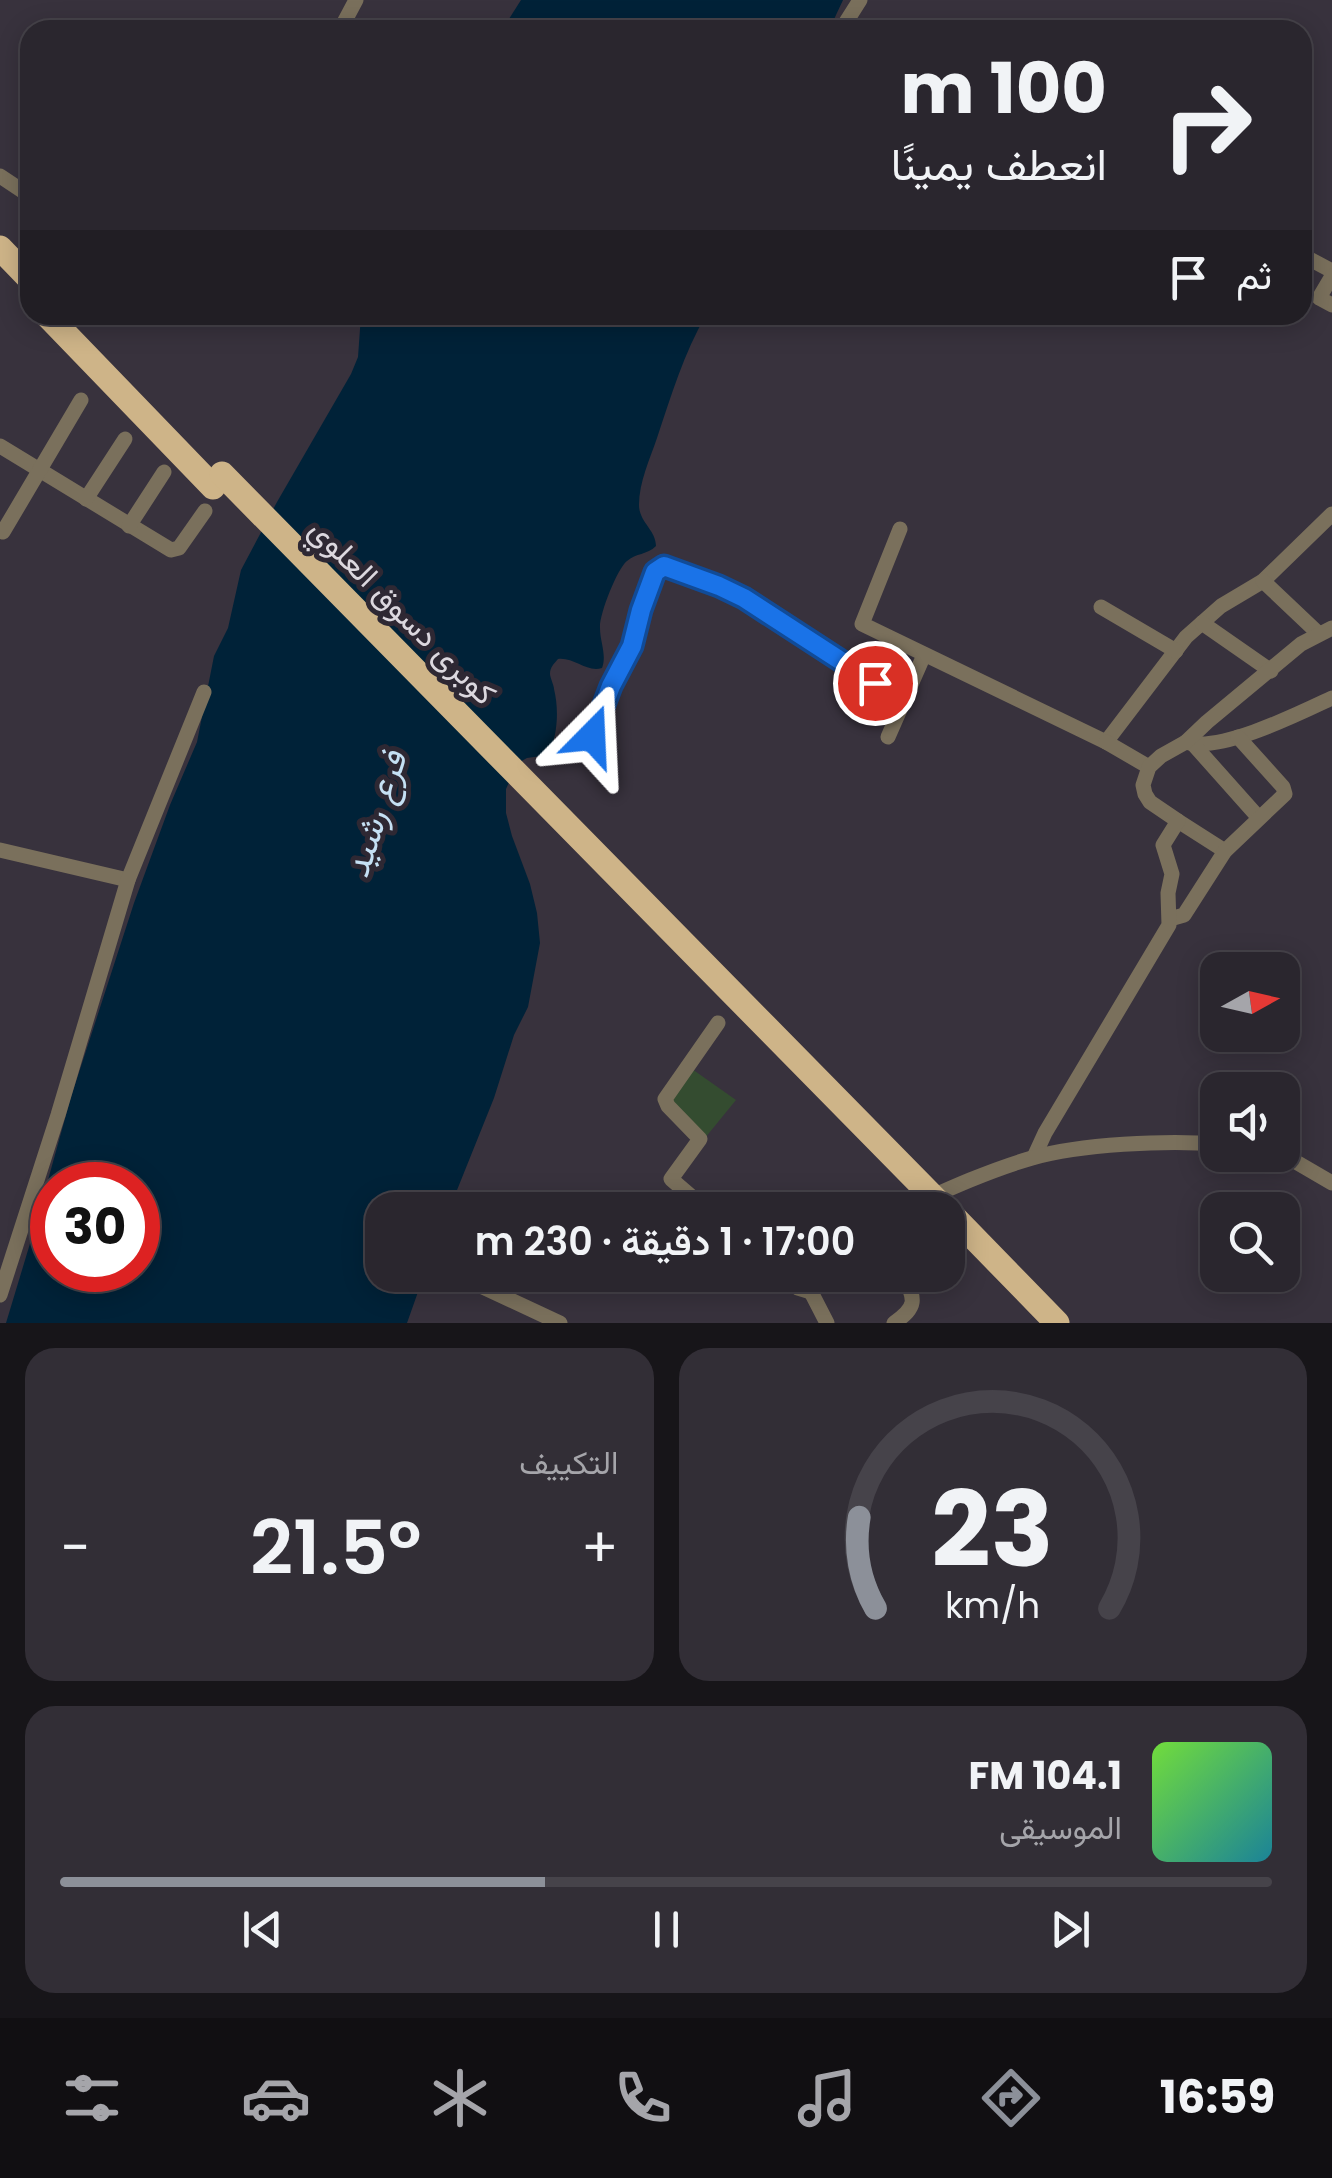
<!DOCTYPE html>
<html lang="ar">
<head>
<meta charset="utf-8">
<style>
	:root { --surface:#2a262e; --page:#322e36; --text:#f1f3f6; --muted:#a5a5aa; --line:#46434a; --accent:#8c9099 }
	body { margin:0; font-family:Poppins,Vazirmatn,sans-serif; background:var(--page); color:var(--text); direction:rtl; height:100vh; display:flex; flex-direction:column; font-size:38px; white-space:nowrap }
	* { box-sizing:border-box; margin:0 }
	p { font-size:32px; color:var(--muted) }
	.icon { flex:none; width:55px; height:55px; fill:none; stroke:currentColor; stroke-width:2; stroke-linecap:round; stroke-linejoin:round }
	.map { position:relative; height:1323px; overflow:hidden; direction:ltr }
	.sheet { display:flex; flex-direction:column; gap:25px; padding:25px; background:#171519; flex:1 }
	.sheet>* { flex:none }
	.hud { position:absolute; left:20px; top:20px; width:1292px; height:305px; border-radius:30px; box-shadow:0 5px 25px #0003,0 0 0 2px var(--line); direction:rtl; background:#2a262e; color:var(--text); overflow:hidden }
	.needle { width:65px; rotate:82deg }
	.fabs { position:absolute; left:1200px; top:952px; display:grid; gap:20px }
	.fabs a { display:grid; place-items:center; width:100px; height:100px; border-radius:20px; background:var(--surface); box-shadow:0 5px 25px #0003,0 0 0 2px var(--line); font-size:50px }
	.speed { position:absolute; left:30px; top:1162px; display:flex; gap:20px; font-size:50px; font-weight:700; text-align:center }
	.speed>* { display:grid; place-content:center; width:130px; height:130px; border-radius:50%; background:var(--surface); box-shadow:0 5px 25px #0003,0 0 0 2px var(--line); line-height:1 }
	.speed .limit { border:15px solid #d22; background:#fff; color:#111 }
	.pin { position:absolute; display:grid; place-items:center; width:85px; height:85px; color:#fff; margin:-42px; border:5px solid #fff; border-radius:50%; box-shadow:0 2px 10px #0007 }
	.me { position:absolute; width:110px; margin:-55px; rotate:21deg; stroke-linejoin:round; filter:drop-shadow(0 0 8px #0008) }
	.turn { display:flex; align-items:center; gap:35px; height:210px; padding:0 40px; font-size:45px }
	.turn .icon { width:130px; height:130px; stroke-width:2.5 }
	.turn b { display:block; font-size:70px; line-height:85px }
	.then { display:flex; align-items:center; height:95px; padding:0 40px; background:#0003; gap:20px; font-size:38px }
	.big { font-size:75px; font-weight:600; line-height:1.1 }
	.sheet .widget { flex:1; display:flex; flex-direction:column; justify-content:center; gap:15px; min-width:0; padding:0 35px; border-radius:30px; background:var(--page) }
	.sheet .dial { align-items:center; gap:0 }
	.dial svg { height:260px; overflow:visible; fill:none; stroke:var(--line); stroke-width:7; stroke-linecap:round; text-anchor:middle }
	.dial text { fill:var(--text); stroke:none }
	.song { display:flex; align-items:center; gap:30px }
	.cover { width:120px; height:120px; border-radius:15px; background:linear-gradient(135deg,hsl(100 70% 55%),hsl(190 70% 35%)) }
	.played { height:10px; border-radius:5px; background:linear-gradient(90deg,var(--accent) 40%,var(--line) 40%) }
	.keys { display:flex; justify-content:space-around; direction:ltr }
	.heat { display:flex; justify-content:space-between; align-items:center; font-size:55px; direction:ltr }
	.sheet .tiles { flex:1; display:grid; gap:25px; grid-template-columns:1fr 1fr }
	.widget:last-child { grid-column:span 2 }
	.trip { position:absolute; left:365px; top:1192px; width:600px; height:100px; border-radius:30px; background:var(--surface); box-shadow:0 5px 25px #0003,0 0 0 2px var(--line); font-weight:600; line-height:100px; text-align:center; direction:rtl }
	.tabs { display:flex; height:160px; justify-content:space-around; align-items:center; background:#110f12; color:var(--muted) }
	.tabs .icon { width:70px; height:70px }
	.tabs .current { color:var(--accent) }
	.tabs b { font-size:45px; color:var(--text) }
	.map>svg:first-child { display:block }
	.green { fill:#344c30 }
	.water { fill:#002238; fill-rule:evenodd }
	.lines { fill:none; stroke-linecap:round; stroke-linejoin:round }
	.minor { stroke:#7a705c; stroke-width:15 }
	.trunk { stroke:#ceb488; stroke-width:25 }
	.trunk-bridge { stroke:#ceb488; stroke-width:25 }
	.route-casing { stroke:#114b97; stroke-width:25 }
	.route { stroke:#1a73e8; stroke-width:18 }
	.labels { text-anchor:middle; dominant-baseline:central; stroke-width:10; stroke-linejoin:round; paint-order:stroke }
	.street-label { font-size:32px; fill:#dcd8df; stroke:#2e2833 }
	.water-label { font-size:35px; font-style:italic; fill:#c5e0f4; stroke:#2e2833 }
</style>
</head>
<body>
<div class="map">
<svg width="1332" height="1323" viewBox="0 0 1332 1323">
	<rect width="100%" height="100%" fill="#38323d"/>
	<!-- green -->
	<path class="green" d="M 692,1069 L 736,1100 L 705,1138 L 668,1105 Z"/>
	<!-- water -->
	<g class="water">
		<path d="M 521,0 L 843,0 L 829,30 L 502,30 Z"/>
		<path d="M 361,315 L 706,315 C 684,353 671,396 657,438 C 650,459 639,482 639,505 C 639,522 656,530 656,546 C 647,555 636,553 627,561 C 617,569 599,615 600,628 C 600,642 607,655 602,668 C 587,673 574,657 558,659 C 554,664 550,667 550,674 C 550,677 554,686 554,689 C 559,709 558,736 548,755 L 527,758 L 518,763 L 506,789 L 506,813 L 512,836 L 530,884 L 537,913 L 540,943 L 528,1007 L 514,1035 L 494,1098 L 449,1210 L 382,1210 L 382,1275 L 424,1275 L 407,1323 L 6,1323 L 35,1227 L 71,1097 L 134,903 L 170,805 L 197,742 L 214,656 L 228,628 L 241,570 L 277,502 L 351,374 L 358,357 ZM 52,1185 L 138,1185 L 138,1270 L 52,1270 Z"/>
	</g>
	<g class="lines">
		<!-- minor -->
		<g class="minor">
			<path d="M 340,30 L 356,0"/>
			<path d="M 841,30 L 860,0"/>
			<path d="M 0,176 L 30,196"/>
			<path d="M 1302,255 L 1332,271"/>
			<path d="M 1332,276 L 1319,298 L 1332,305"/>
			<path d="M 0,446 L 171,550 L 179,548 L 205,511"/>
			<path d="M 86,499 L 125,439"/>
			<path d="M 129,526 L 164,472"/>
			<path d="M 900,529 L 862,624 L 1106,742 L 1186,637 L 1221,606 L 1263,581 L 1332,514"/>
			<path d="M 3,532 L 81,400"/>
			<path d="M 1263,581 L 1319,634"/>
			<path d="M 1101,607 L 1176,651"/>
			<path d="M 1202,623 L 1271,671"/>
			<path d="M 888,737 L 924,655"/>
			<path d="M 1106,742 L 1149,767"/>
			<path d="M 1186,742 C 1220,753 1300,713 1332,698"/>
			<path d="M 1194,745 L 1259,818"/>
			<path d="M 585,746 C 597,728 602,708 610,688 C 615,676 624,665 629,653 C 638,632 643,576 664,566 L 719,586 L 744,599 L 903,699"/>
			<path d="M 1178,821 L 1225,851"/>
			<path d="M 0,850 L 128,880"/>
			<path d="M 1170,919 L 1184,915 L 1225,851 L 1285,794 L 1283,787 L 1238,737"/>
			<path d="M 1279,1155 L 1296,1162 L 1332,1183"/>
			<path d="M 1034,1157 L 1045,1133 L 1169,925 L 1168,893 L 1172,874 L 1163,845 L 1178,821 L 1150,802 L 1145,794 L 1143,785 L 1149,767 L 1161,756 L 1186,742 L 1207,722 L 1301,644 L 1332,628"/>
			<path d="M 707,1210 L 671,1179 L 700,1139 L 668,1106 L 665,1099 L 718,1023"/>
			<path d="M 902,1210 C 944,1191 987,1171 1032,1158 C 1080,1144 1166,1140 1218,1144"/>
			<path d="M 783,1275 L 798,1288 L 811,1292"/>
			<path d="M 816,1275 L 811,1292 L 827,1323"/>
			<path d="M 459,1276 L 560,1323"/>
			<path d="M 0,1295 L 58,1115 L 128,880 L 204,692"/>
			<path d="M 894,1323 C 918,1306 915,1300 904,1275"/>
		</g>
		<!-- trunk -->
		<g class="trunk">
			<path d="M 0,248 L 30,279"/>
			<path d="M 47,315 L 213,487"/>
			<path d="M 948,1211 L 1057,1323"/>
		</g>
		<!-- trunk-bridge -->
		<path class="trunk-bridge" d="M 222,474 L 946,1210"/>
	</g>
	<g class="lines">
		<!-- route casing -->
		<g class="route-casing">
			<path id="route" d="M 592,736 L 611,686 L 632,646 L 641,610 L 655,572 L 664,566 L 719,586 L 744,598 L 875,683"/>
		</g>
		<!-- route -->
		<use href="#route" class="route"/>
	</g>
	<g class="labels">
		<!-- street labels -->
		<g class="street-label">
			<text transform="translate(403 611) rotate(45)">كوبرى دسوق العلوي</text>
		</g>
		<!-- water labels -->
		<g class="water-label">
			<text transform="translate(375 814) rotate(-72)">فرع رشيد</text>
		</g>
	</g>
</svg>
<div class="fabs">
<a><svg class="needle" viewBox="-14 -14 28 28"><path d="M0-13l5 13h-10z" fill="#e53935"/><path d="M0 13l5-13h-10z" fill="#a5a5aa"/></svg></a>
<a><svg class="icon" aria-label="sound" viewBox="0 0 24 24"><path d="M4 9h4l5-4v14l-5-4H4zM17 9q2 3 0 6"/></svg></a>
<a><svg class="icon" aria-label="search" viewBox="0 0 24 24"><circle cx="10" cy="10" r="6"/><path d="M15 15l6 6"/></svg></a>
</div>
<div class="speed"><div class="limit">30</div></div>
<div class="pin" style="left:875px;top:683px;background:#d93025"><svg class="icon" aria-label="arrive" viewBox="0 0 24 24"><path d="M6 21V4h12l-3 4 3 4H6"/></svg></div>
<svg class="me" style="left:592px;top:736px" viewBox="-20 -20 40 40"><path d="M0-17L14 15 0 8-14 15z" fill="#1a73e8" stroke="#fff" stroke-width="4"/></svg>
<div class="trip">17:00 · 1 دقيقة · 230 m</div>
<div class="hud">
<div class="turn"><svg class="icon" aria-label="right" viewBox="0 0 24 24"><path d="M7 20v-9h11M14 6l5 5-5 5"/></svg><div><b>100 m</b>انعطف يمينًا</div></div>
<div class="then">ثم<svg class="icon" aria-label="arrive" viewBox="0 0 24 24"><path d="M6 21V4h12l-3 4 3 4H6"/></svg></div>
</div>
</div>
<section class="sheet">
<div class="tiles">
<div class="widget dial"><svg viewBox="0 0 100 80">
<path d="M14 69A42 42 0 1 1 86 69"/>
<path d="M14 69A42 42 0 0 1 9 41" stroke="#8c9099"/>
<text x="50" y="56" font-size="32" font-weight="700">23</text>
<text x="50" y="72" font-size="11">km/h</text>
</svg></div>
<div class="widget"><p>التكييف</p>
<div class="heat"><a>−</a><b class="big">21.5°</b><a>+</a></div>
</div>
<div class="widget">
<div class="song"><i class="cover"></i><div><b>104.1 FM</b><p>الموسيقى</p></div></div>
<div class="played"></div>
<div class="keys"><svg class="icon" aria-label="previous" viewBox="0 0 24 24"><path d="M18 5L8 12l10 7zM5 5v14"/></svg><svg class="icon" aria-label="pause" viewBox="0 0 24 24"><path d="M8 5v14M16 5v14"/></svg><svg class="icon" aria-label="next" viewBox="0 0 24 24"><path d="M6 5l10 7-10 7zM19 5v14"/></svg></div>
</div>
</div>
</section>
<nav class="tabs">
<b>16:59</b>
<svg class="icon current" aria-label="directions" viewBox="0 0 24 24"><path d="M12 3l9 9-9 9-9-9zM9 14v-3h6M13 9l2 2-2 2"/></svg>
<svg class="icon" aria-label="music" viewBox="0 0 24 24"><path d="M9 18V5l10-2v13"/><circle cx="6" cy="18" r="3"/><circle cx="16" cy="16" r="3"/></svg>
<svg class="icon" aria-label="phone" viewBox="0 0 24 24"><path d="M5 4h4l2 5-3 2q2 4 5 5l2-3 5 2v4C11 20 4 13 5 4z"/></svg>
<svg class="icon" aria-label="climate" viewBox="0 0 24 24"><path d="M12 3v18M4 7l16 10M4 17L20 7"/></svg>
<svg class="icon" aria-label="car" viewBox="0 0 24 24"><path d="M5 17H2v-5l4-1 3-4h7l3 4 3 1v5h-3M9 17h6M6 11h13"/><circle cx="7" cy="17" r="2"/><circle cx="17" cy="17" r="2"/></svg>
<svg class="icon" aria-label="filters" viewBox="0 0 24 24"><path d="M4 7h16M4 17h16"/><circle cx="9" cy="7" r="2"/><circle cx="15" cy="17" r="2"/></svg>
</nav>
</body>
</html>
